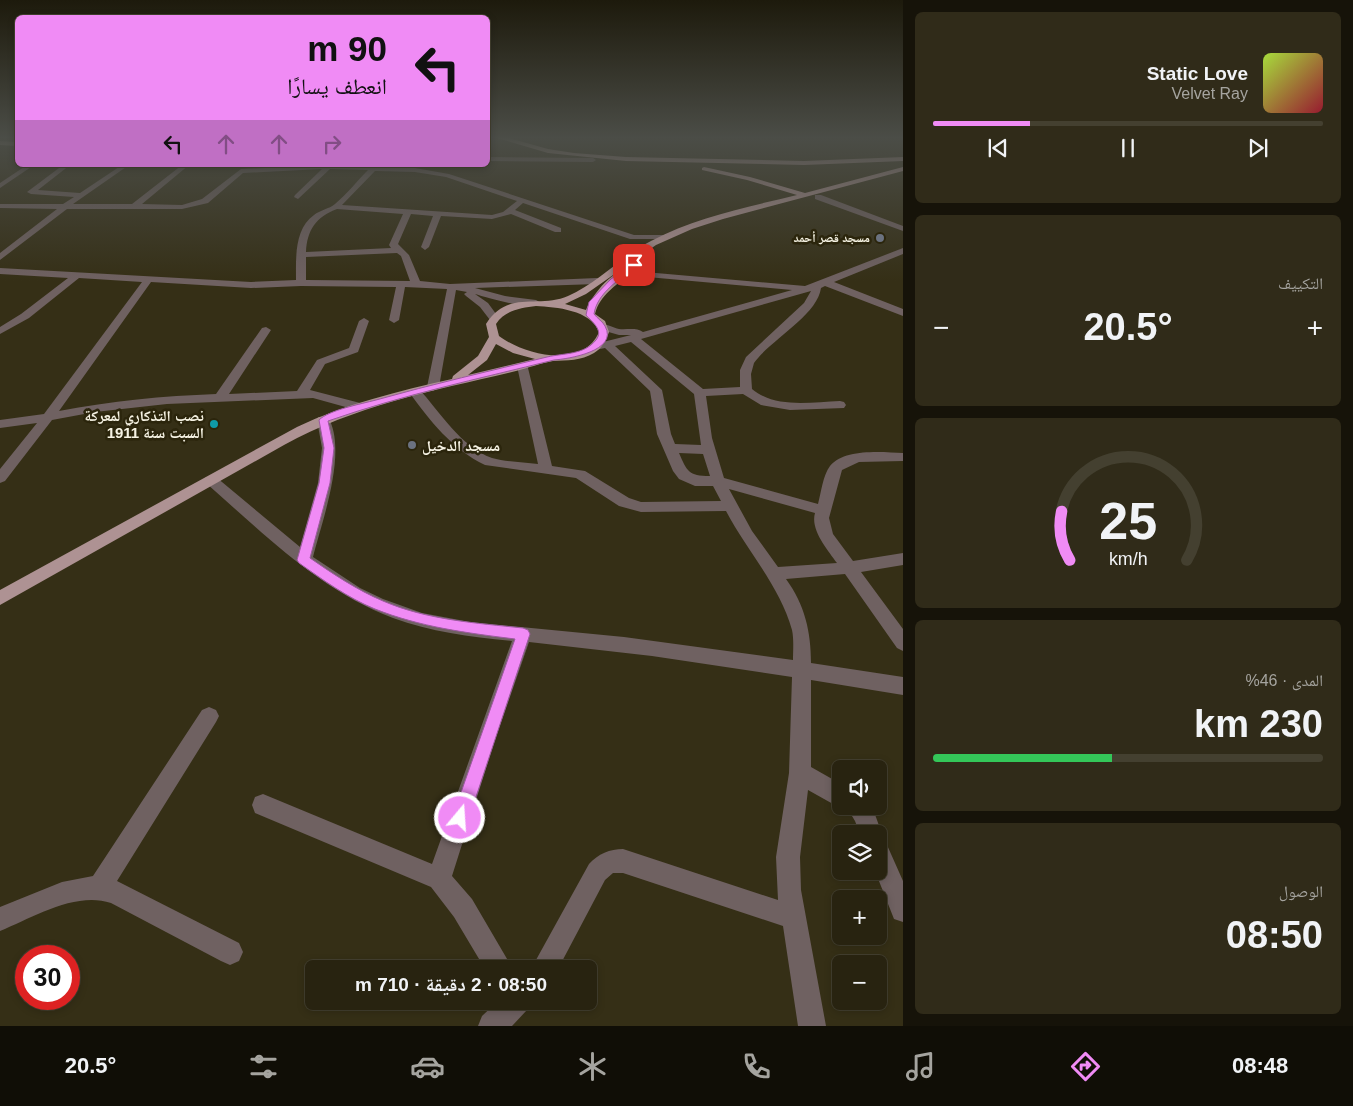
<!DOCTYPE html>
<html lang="ar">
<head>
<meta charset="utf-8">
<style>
	:root { --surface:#282310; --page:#302b19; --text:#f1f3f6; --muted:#a5a49f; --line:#444030; --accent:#f08bf5 }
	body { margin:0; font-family:Arial,"Noto Naskh Arabic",sans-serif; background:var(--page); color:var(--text); direction:rtl; height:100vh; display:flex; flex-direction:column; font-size:19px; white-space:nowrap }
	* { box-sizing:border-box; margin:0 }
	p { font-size:16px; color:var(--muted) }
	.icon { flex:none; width:28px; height:28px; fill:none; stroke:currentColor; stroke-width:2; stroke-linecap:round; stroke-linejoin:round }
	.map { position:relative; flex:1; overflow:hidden; direction:ltr }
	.drawer { display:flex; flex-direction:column; gap:12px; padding:12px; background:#161309; width:450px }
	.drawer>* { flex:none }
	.guide { position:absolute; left:15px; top:15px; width:475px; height:152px; border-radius:8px; box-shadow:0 2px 8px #0003,0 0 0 1px var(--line); direction:rtl; background:#f08bf5; color:#111; overflow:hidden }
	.tools { position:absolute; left:832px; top:760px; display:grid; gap:10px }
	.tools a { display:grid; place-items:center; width:55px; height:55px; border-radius:8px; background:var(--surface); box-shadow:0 2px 8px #0003,0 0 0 1px var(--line); font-size:25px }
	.speed { position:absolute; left:15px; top:945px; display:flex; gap:10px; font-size:25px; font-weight:700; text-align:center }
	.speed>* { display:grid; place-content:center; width:65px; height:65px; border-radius:50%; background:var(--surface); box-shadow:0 2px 8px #0003,0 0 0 1px var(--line); line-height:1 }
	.speed .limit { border:8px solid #d22; background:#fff; color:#111 }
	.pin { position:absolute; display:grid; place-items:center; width:42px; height:42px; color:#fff; margin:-21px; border-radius:10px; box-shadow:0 2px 8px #0006 }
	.me { position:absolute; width:55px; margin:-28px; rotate:18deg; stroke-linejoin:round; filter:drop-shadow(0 0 4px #0008) }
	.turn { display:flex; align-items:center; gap:18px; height:105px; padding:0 20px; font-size:22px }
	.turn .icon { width:65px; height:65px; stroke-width:2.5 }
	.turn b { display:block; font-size:35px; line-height:42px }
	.lanes { display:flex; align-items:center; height:48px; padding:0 20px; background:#0003; justify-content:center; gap:25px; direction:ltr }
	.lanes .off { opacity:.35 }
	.big { font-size:38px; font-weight:700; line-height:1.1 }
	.drawer .card { flex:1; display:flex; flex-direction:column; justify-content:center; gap:8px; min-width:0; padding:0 18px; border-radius:8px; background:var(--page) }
	.drawer .dial { align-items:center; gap:0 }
	.dial svg { height:130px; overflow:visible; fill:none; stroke:var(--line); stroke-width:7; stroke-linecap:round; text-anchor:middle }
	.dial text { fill:var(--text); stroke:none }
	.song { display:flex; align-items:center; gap:15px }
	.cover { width:60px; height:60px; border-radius:8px; background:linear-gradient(135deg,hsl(80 70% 55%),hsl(350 70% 35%)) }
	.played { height:5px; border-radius:2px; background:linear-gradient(90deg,var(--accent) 25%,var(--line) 25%) }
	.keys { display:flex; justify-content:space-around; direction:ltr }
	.heat { display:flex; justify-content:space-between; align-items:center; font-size:28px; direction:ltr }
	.charge { height:8px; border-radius:4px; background:linear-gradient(90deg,#34c759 46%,var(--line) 0) }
	.trip { position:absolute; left:305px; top:960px; width:292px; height:50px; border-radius:8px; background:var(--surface); box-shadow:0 2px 8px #0003,0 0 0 1px var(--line); font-weight:700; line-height:50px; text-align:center; direction:rtl }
	.menu { display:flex; height:80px; justify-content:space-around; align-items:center; background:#100e06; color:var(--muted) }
	.menu .icon { width:35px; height:35px }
	.menu .selected { color:var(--accent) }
	.menu b { font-size:22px; color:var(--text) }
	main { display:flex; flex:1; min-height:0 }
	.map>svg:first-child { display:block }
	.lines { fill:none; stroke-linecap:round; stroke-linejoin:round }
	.minor { fill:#6f6161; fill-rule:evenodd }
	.major { fill:#ae9293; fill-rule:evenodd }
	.route { fill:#f08bf5; stroke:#9c5a9f }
	.worship-dot { fill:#6b7280; stroke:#2b250c; stroke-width:2 }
	.culture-dot { fill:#0f9aa8; stroke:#2b250c; stroke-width:2 }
	.labels { text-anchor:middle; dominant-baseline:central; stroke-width:5; stroke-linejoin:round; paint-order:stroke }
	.far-poi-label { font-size:12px; font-weight:bold; fill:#f6f3e4; stroke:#2b250c; text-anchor:end }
	.poi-label { font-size:15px; font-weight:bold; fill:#f6f3e4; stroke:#2b250c; text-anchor:end }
</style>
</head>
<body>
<main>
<section class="drawer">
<div class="card">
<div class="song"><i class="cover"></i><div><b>Static Love</b><p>Velvet Ray</p></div></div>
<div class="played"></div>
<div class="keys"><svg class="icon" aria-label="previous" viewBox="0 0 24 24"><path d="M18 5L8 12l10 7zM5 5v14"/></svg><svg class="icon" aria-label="pause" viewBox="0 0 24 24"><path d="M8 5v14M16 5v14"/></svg><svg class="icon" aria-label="next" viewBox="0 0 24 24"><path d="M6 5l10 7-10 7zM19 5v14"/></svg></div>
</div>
<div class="card"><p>التكييف</p>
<div class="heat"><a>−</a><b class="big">20.5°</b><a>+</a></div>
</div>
<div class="card dial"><svg viewBox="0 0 100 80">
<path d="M14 69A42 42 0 1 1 86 69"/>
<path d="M14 69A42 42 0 0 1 9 39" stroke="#f08bf5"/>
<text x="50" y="56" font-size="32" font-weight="700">25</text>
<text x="50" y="72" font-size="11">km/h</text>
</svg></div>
<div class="card"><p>المدى · 46%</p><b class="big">230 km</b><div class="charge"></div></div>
<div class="card"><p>الوصول</p><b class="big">08:50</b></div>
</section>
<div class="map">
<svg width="903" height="1026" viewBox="0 0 903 1026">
	<rect width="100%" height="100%" fill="#352f16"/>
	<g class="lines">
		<!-- minor -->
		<g class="minor">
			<path d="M 488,157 L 593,158 L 596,160 L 593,162 L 488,161 Z"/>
			<path d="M 27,165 L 34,165 L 0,188 L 0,183 Z"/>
			<path d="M 63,165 L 70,165 L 38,190 L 80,193 L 122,165 L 129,165 L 73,204 L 132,204 L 182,165 L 189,165 L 142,204 L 182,205 L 202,199 L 241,169 L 328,165 L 415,168 L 449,174 L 634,235 L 665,235 L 669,237 L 665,239 L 630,239 L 523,203 L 515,210 L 561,228 L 561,232 L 555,232 L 511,214 L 492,219 L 441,216 L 429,247 L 425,250 L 421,247 L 433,216 L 411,214 L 398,244 L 409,255 L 420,281 L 450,284 L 597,278 L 602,281 L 597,284 L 475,288 L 505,296 L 536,300 L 541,303 C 531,311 488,298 475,294 L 488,303 L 499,318 L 494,321 L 490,320 L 480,307 L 466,296 L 464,294 L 467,292 L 456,290 L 439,387 L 433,391 L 427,387 L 447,289 L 405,287 L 399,320 L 394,323 L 389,320 L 396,287 L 301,286 L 251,288 L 151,282 L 59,411 C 111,401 163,396 216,394 L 262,328 L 266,327 L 271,330 L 229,394 L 297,391 L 317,360 L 349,348 L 359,321 L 364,318 L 369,321 L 358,352 L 325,364 L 310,390 L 364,404 L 366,407 L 360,411 L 313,398 L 167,404 L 95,412 L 52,420 L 5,481 L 0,483 L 0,469 L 37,423 L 0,428 L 0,420 L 44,414 L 142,282 L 79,278 L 29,318 L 0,334 L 0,327 L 21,314 L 68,278 L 0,274 L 0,268 L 251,282 L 296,280 C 296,259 294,229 314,215 C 320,210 329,209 335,204 C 347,194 357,181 368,170 L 330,169 L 298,199 L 294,197 L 295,195 L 322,169 L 243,173 L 208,203 L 182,209 L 67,209 L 0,260 L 0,253 L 57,209 L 0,208 L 0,204 L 63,204 L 74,197 L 31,194 L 27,192 ZM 375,171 L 415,172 L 446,177 L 517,201 L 503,212 L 492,215 L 342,205 ZM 337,209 L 403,214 L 389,245 L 391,248 L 306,252 C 307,230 316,217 337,209 ZM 397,253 L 401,256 L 410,281 L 306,280 L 306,257 Z"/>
			<path d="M 815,195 L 821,195 L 903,226 L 903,231 L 815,199 Z"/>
			<path d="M 903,248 L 903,254 L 834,282 L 903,309 L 903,316 L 825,286 L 821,288 C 817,316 770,340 754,363 L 751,374 L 752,389 C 776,409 811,402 840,401 L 844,402 L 846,405 L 844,408 L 790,410 L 761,405 L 743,394 L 706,396 L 712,438 L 724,478 L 818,504 C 821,493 823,475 830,466 C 844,448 883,452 903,453 L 903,461 L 859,462 L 842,470 L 829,518 L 833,534 L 853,561 L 903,553 L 903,565 L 861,572 L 903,629 L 903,651 L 897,648 L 845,574 L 786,579 C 805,605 811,632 811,663 L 903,677 L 903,695 L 811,680 L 811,767 L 841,784 L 843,806 L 833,804 L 808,790 L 800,857 L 801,890 L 826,1026 L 798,1026 L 783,926 L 623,873 L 613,873 L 605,880 L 558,969 L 531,969 L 589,864 C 598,854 610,849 623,849 L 778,900 L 776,857 L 789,773 L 792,677 L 652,656 L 529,642 L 496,737 L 452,876 L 472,899 L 513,969 L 485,969 L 454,917 L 431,887 L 255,813 L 252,805 L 255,797 L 263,794 L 432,864 L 512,641 C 471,637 431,632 393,618 C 319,590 264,534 206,483 L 204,480 L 206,477 L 216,477 L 300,547 L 318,483 L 322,448 L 317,420 L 318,417 L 328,417 C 348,451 322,521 313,557 L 360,588 L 383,599 L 422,613 L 470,622 L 624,637 L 793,660 C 793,651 794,639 792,630 C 780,586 747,551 726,511 L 641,512 L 619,506 L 576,478 L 485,465 C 453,450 429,420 409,392 L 415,388 L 419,389 C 440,412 461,447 492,458 C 506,462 523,462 538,464 L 517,366 L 523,363 L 527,364 L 552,466 L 585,471 L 629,498 L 641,502 L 721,501 L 713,486 L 695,486 L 679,479 L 673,471 L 657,434 L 650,391 L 605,348 L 595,350 L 590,347 L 591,345 L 631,335 L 619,335 L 598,329 L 597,327 L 598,325 C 606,323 612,327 619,329 C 627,330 636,327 643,332 L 792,290 L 625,275 L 620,272 L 622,270 L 805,286 ZM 811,291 L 804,303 L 746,357 L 740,370 L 740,387 L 703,389 L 641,339 ZM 631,342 L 694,394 L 701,445 L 675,444 L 671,434 L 662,390 L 615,346 ZM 679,453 L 703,454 L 710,476 C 688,476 687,471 679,453 ZM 729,489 L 815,513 C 810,530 828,550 837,563 L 778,567 L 752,531 Z"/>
			<path d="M 209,707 L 216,710 L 219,716 L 216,722 L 117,881 L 239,943 L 243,952 L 239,961 L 230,965 L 221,961 L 111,903 C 75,891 32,918 0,931 L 0,907 L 62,882 L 93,876 L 202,710 Z"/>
			<path d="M 846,806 L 872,806 L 882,834 L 879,842 L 887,845 L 903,881 L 903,922 L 894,919 L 875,871 L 879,871 L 879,834 L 860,834 L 855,821 Z"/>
			<path d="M 498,1001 L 531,1001 L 527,1010 L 512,1026 L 478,1026 L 482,1016 Z"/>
		</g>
		<!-- major -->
		<g class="major">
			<path d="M 494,137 L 505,137 L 548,149 L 574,153 L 626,157 L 804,161 L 903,157 L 903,161 L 804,165 L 626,161 L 548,153 Z"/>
			<path d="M 0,141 L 18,142 L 18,146 L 0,145 Z"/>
			<path d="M 704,167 L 750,177 L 805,193 L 903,167 L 903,171 L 723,219 L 692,229 L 656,245 L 586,294 L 565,304 L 586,310 C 591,297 612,269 627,271 L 629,273 C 616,287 600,294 595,314 L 605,321 L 609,332 C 606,341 602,348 594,353 C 581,361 567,360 553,361 C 541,363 528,368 516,371 C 436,390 356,405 284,445 L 0,605 L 0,590 L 297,427 C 345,404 399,391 452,379 L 453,376 L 478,356 L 489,337 L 486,324 C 508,289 539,309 568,296 C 598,283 622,256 651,241 C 696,217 748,207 797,195 L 747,180 L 702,170 L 702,168 ZM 536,306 C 556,307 591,310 599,332 C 583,370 524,355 499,336 L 496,324 C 505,310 521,308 536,306 ZM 496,344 L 513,353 L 535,359 L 468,375 L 487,360 Z"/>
		</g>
	</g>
	<!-- sky -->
	<linearGradient id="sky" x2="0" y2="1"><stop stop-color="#1d1a0c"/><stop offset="0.49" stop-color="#4b4d47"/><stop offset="1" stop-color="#4b4d47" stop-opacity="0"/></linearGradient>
	<rect width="903" height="281" fill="url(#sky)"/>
	<!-- route -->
	<path class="route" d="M 634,263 L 636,264 L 636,267 C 620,279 597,293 594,314 C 597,318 603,322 605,326 C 619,351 568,359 554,360 C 478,379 402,395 328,421 L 334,448 L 330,483 L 310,558 C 333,574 357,590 383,601 C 427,620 476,623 523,628 L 528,630 L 530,634 L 469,818 L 466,824 L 460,826 L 454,824 L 452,818 L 515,639 C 467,633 420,627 375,609 C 348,598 323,580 299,563 L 297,560 L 319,483 L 324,448 L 319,420 C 329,410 361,404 376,400 C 433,384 490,371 547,357 C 564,353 584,355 596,340 C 604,330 592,322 586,315 L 589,302 L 611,279 Z"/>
	<!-- markers -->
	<g class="worship-dot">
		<circle cx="880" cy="238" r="5"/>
		<circle cx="412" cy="445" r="5"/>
	</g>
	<circle class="culture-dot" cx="214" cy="424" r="5"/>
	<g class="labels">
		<!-- far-poi labels -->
		<g class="far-poi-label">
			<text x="870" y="238">مسجد قصر أحمد</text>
		</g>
		<!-- poi labels -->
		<g class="poi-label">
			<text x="204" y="415">نصب التذكاري لمعركة<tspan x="204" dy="17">السبت سنة 1911</tspan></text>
			<text x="422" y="445" text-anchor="start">مسجد الدخيل</text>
		</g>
	</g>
</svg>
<div class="tools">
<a><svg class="icon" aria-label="sound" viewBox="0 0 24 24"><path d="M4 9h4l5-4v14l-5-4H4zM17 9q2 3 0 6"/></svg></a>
<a><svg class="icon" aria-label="layers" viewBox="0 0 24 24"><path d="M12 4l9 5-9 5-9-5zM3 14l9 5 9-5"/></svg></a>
<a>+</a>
<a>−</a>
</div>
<div class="speed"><div class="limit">30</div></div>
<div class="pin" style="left:634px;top:265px;background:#d93025"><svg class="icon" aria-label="arrive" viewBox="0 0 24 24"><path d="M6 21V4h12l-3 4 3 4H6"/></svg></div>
<svg class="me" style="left:460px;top:818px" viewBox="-20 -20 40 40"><circle r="17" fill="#f08bf5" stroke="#fff" stroke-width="3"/><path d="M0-11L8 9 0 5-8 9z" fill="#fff"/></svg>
<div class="trip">08:50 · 2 دقيقة · 710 m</div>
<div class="guide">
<div class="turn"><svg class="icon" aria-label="left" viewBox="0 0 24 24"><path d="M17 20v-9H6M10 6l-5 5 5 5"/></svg><div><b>90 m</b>انعطف يسارًا</div></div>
<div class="lanes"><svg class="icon" aria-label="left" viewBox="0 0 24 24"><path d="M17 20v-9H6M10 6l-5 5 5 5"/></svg><svg class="icon off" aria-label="ahead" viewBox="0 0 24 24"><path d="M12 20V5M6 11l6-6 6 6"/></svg><svg class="icon off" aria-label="ahead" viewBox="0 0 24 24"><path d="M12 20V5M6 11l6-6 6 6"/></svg><svg class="icon off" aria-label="right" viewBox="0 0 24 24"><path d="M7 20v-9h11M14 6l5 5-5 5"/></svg></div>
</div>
</div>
</main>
<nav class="menu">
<b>08:48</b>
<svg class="icon selected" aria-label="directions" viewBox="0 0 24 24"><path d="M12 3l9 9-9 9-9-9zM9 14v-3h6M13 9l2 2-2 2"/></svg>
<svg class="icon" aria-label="music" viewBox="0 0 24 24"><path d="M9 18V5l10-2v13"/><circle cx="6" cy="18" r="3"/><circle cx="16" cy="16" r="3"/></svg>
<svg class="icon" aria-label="phone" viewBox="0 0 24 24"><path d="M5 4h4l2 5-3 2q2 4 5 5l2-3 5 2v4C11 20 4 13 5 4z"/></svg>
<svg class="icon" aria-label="climate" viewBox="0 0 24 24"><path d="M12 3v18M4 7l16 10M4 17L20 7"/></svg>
<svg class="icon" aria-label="car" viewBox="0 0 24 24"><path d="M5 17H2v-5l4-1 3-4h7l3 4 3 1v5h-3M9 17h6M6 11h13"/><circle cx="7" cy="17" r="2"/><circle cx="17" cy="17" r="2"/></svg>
<svg class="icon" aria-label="filters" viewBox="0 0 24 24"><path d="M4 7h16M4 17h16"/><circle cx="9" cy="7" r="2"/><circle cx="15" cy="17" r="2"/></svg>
<b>20.5°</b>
</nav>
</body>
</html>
